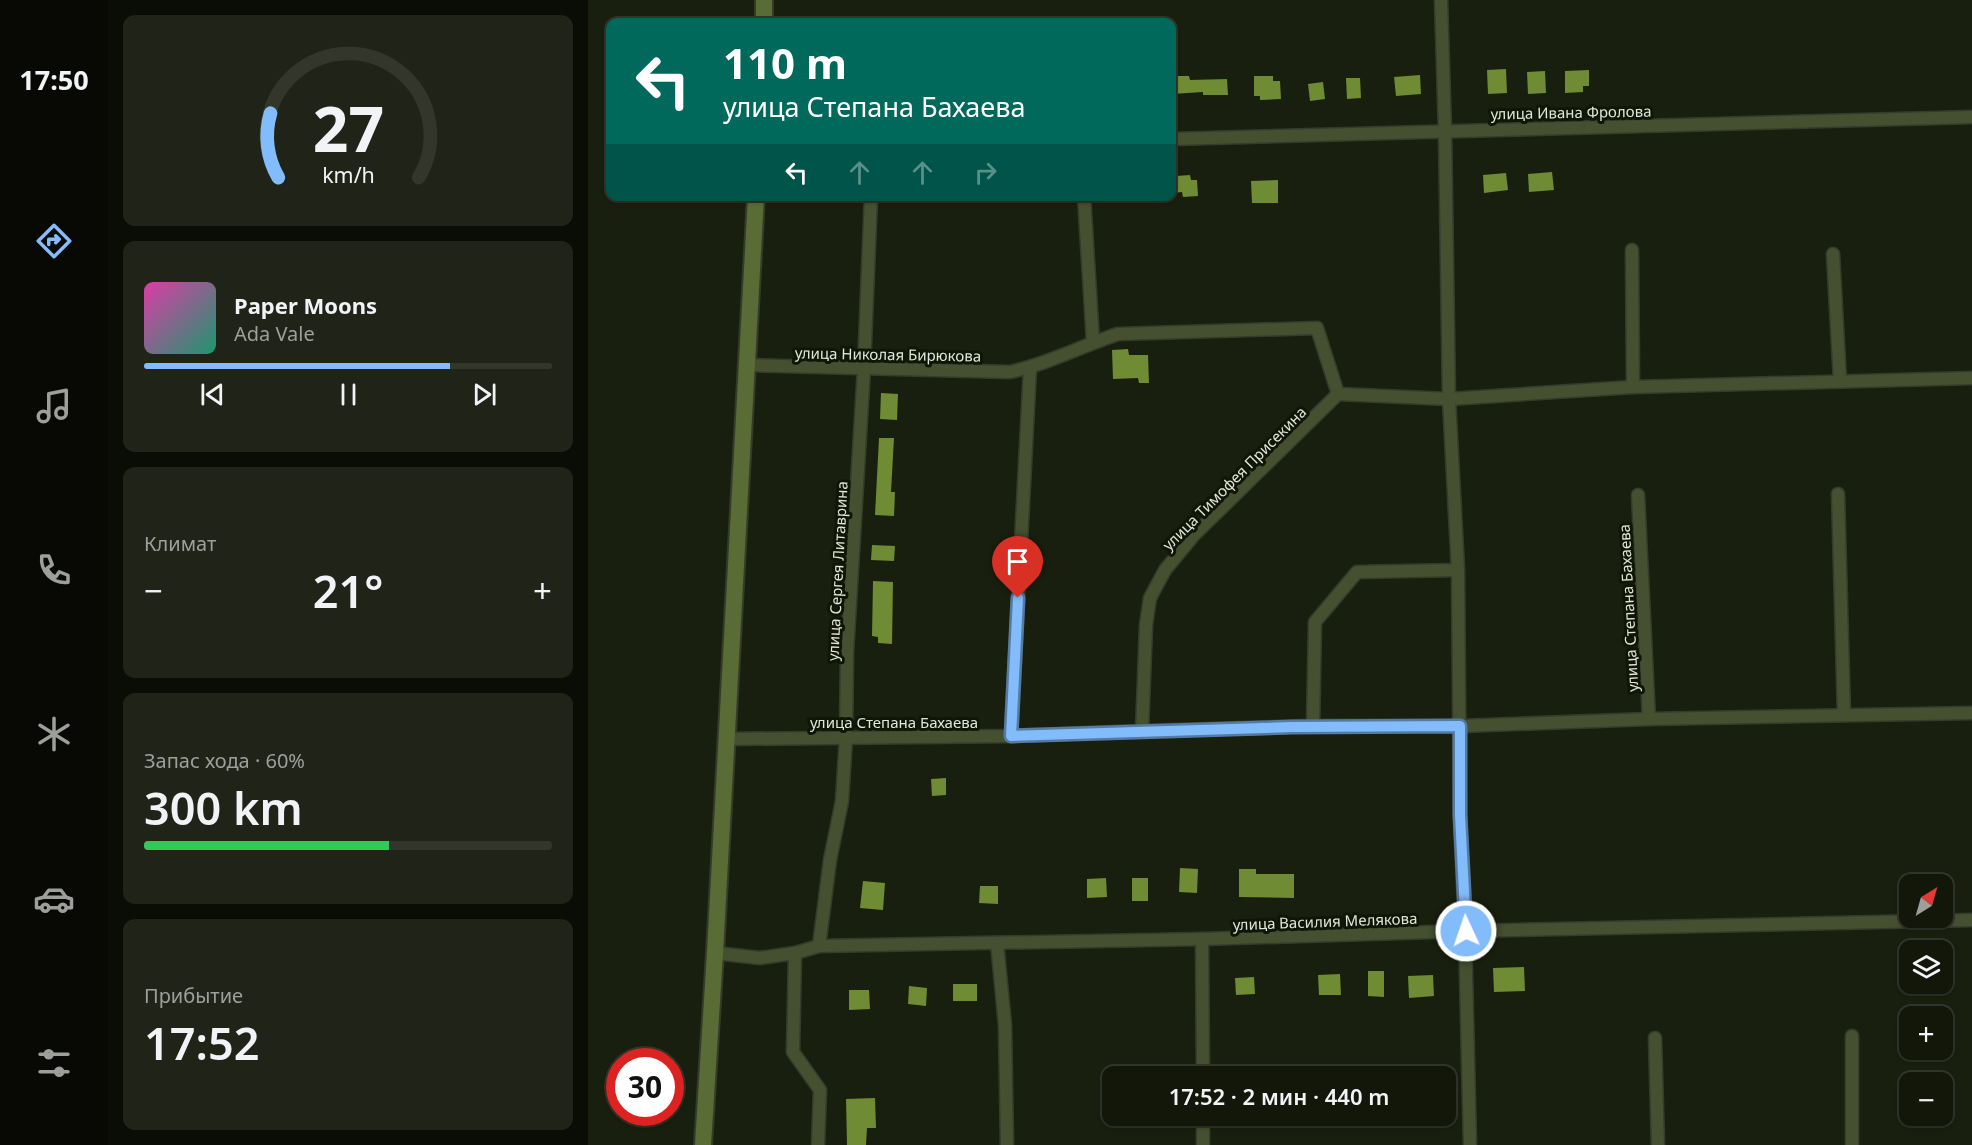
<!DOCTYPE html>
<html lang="ru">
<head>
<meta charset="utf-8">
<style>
	:root { --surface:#13170a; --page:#202418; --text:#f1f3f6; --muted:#9d9f9c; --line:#32362b; --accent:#83bcfb }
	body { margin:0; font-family:"Noto Sans",sans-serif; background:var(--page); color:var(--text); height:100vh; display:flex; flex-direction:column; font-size:22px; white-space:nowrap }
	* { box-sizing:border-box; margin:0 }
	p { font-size:20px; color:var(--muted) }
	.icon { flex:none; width:33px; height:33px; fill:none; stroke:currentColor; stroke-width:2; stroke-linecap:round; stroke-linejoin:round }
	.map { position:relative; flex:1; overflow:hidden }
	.drawer { display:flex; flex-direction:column; gap:15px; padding:15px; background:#0a0d06; width:480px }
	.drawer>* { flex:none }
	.hud { position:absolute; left:18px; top:18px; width:570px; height:183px; border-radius:12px; box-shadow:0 2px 4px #0004,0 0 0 2px var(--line); background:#00695c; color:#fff; overflow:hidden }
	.needle { width:39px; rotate:37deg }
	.controls { position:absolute; left:1311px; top:874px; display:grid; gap:12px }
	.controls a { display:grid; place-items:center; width:54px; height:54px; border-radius:12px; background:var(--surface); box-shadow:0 2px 4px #0004,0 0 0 2px var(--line); font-size:30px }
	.speed { position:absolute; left:18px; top:1048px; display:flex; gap:12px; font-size:30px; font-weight:700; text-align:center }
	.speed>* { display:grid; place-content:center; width:78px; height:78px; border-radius:50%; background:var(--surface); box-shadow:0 2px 4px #0004,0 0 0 2px var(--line); line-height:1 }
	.speed .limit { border:9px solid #d22; background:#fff; color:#111 }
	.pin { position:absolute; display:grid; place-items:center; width:51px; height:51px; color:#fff; margin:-62px -26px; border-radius:50% 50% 50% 0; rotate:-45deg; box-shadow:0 0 6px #0007 }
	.pin .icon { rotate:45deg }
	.me { position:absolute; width:66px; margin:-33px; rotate:357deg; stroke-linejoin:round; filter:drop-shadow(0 0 4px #0008) }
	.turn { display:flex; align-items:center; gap:21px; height:126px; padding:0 18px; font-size:27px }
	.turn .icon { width:78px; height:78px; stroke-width:2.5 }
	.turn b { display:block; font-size:42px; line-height:51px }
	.lanes { display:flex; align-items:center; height:57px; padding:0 18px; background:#0003; justify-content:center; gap:30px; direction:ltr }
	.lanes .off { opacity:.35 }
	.big { font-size:45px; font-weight:600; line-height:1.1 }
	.drawer .widget { flex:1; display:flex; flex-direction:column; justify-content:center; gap:9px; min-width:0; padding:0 21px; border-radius:12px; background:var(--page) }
	.drawer .dial { align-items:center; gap:0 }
	.dial svg { height:156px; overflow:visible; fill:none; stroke:var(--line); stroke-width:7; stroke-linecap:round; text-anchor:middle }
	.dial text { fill:var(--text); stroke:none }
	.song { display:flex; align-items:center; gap:18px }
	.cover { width:72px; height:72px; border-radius:9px; background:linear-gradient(135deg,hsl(320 70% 55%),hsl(160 70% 35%)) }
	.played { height:6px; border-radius:3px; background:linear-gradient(90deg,var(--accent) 75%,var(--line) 75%) }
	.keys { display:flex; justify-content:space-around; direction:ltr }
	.heat { display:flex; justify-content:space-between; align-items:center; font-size:33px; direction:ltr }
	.charge { height:9px; border-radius:4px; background:linear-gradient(90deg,#34c759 60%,var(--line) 0) }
	.trip { position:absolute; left:514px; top:1066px; width:354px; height:60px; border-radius:12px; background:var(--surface); box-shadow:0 2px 4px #0004,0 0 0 2px var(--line); font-weight:600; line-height:60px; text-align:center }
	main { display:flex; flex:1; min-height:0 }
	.tab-bar { display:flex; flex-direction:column; width:108px; justify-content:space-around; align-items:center; background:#080904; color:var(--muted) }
	.tab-bar .icon { width:42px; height:42px }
	.tab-bar .selected { color:var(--accent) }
	.tab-bar b { font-size:27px; color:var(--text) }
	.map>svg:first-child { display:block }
	.building { fill:#6f8b33 }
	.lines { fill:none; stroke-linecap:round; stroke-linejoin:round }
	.street-casing { stroke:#353b2b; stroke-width:15 }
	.secondary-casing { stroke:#353b2b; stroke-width:20 }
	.street { stroke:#44502f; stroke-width:12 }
	.secondary { stroke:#5a6c36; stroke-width:16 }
	.route-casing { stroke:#557aa3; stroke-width:15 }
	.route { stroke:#83bcfb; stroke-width:10 }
	.labels { text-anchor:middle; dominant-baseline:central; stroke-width:6; stroke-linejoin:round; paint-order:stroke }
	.street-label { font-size:15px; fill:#e1e5da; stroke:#101606 }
</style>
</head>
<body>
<main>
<nav class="tab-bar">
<b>17:50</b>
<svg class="icon selected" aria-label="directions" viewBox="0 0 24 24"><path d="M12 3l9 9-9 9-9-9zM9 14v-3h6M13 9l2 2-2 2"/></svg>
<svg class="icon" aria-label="music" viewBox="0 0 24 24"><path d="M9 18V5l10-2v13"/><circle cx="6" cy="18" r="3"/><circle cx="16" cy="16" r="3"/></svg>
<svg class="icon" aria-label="phone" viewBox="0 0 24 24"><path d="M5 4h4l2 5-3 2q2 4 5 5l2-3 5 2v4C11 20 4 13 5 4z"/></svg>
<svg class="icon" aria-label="climate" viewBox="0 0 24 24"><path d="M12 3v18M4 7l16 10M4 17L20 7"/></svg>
<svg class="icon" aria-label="car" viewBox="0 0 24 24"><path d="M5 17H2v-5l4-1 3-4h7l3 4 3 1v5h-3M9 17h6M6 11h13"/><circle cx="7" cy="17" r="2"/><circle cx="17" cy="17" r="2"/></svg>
<svg class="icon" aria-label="filters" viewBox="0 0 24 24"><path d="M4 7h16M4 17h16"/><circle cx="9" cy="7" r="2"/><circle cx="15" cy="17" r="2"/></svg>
</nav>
<section class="drawer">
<div class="widget dial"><svg viewBox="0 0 100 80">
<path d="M14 69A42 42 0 1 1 86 69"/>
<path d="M14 69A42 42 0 0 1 10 36" stroke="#83bcfb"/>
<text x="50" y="56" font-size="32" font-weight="700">27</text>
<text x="50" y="72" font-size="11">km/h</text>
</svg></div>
<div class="widget">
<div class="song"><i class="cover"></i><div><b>Paper Moons</b><p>Ada Vale</p></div></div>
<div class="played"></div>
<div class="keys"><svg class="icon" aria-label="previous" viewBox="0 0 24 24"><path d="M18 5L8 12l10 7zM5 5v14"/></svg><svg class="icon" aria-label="pause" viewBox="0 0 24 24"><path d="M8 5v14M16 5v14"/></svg><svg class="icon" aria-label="next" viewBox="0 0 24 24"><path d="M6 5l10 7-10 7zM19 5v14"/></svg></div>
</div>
<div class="widget"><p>Климат</p>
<div class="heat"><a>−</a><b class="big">21°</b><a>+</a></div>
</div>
<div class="widget"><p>Запас хода · 60%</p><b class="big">300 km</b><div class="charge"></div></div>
<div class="widget"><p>Прибытие</p><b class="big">17:52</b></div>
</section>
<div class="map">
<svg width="1384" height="1145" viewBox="0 0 1384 1145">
	<rect width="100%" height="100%" fill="#191f0e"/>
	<!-- building -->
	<g class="building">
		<path d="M 918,69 L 919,93 L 900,94 L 899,70 Z"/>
		<path d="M 1001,70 L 1001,86 L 995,86 L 995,92 L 977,93 L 977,71 Z"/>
		<path d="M 957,71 L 958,93 L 940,94 L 939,72 Z"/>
		<path d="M 832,75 L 833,94 L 808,96 L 806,77 Z"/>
		<path d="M 584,76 L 601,76 L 602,80 L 639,79 L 640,95 L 615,95 L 615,92 L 584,94 Z"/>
		<path d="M 666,76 L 685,76 L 685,81 L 692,81 L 693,99 L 672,100 L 672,96 L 666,96 Z"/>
		<path d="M 758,78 L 772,78 L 773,98 L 759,99 Z"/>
		<path d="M 735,82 L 737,99 L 722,101 L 720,84 Z"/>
		<path d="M 964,172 L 966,190 L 941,192 L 940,174 Z"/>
		<path d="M 918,173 L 920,190 L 896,193 L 895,175 Z"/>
		<path d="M 602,175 L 603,180 L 609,180 L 610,196 L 595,197 L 594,192 L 584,193 L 584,181 L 588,181 L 588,176 Z"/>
		<path d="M 690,180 L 690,203 L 664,203 L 663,181 Z"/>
		<path d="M 540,349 L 541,355 L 560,355 L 561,383 L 551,383 L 550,378 L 525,379 L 524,350 Z"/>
		<path d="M 293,393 L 310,394 L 309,420 L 292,419 Z"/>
		<path d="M 291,438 L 306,438 L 303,492 L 307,492 L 306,516 L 287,515 Z"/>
		<path d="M 284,545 L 307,546 L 306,561 L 283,560 Z"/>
		<path d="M 285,581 L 305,582 L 304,644 L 290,643 L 290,637 L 284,636 Z"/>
		<path d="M 358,778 L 358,795 L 344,796 L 343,779 Z"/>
		<path d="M 592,868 L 610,869 L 609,893 L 591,892 Z"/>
		<path d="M 651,869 L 668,869 L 668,874 L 706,874 L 706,898 L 651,897 Z"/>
		<path d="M 518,878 L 519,897 L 499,898 L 499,879 Z"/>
		<rect x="544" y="878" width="16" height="23"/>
		<path d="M 275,881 L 297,883 L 295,910 L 272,908 Z"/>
		<path d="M 392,886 L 410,886 L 410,904 L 391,903 Z"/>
		<path d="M 936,967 L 937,991 L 906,992 L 905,968 Z"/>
		<path d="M 780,971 L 796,971 L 796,997 L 780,996 Z"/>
		<path d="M 752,974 L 753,995 L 731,995 L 730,975 Z"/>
		<path d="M 845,975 L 846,996 L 821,998 L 820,976 Z"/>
		<path d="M 666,977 L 667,994 L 648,995 L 647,978 Z"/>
		<rect x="365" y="984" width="24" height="17"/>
		<path d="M 321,986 L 339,988 L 338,1006 L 320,1004 Z"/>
		<path d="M 261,990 L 281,990 L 282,1009 L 261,1010 Z"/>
		<path d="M 287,1098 L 288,1128 L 279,1128 L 278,1145 L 259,1145 L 258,1099 Z"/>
	</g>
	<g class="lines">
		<!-- street casing -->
		<g class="street-casing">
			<g id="street">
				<path d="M 853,0 L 857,131 L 861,399 L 870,570 L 872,815 L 877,931 L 882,1145"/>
				<path d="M 584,139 L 1384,117"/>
				<path d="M 496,196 L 505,342"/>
				<path d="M 1044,250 L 1045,387"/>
				<path d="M 1245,254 L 1252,381"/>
				<path d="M 158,365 L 422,372 C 460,364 493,346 530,334 L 729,328 L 750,394"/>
				<path d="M 1250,494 L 1256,715"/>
				<path d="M 1050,495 L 1061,719"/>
				<path d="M 725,726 L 727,622 L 769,572 L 870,570"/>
				<path d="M 554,731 L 558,625 L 562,598 L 577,570 L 606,535 L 750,394 L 861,399 L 1045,387 L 1384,378"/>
				<path d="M 423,736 L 442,368"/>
				<path d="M 139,739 L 423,736 L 554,731 L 725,726 L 872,726 L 1061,719 L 1384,713"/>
				<path d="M 614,939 L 615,1077"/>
				<path d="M 409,943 L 417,1025 L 419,1145"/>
				<path d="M 231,946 L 242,860 L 254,801 L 258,737 L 259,652 L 276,368 L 283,196"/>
				<path d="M 127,953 L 172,958 L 207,953 L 231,946 L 614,939 L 877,931 L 1384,920"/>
				<path d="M 207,953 L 205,1052 L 232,1090 L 230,1145"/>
				<path d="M 1264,1036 L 1264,1145"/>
				<path d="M 1067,1038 L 1070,1145"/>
				<path d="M 615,1116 L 615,1145"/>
			</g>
		</g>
		<!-- secondary casing -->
		<g class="secondary-casing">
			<g id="secondary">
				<path d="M 176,22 L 176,0"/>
				<path d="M 115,1145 L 127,953 L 168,196"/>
			</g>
		</g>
		<!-- street -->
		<use href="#street" class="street"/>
		<!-- secondary -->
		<use href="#secondary" class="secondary"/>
	</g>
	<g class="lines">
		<!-- route casing -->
		<g class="route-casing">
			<path id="route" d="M 430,598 L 423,736 L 704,727 L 872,726 L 872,815 L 878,931"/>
		</g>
		<!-- route -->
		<use href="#route" class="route"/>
	</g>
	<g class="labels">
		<!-- street labels -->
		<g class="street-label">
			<text transform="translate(983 112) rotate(-1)">улица Ивана Фролова</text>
			<text transform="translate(300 354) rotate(1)">улица Николая Бирюкова</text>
			<text transform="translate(646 478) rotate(-45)">улица Тимофея Присекина</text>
			<text transform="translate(249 571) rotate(-87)">улица Сергея Литаврина</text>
			<text transform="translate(1040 608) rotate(-93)">улица Степана Бахаева</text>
			<text x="306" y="722">улица Степана Бахаева</text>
			<text transform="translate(737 921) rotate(-2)">улица Василия Мелякова</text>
		</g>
	</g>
</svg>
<div class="controls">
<a><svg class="needle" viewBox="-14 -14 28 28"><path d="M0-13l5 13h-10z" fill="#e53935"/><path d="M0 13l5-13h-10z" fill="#9d9f9c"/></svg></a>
<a><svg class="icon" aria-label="layers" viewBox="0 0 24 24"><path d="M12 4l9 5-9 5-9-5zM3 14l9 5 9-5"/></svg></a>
<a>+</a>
<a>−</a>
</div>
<div class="speed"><div class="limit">30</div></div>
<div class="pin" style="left:430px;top:598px;background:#d93025"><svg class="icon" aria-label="arrive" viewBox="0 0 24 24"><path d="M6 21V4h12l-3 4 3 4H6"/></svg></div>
<svg class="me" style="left:878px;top:931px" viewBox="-20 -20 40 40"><circle r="17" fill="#83bcfb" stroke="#fff" stroke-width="3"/><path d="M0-11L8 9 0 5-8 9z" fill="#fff"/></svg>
<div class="trip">17:52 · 2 мин · 440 m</div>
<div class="hud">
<div class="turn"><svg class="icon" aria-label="left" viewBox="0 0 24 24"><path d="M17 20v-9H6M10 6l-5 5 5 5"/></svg><div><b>110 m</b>улица Степана Бахаева</div></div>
<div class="lanes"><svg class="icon" aria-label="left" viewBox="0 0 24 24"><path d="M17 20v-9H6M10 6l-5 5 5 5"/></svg><svg class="icon off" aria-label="ahead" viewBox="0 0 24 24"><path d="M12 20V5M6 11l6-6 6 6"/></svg><svg class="icon off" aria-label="ahead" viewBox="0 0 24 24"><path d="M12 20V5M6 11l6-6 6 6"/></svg><svg class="icon off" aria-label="right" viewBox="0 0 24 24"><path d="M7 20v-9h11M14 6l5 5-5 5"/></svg></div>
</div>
</div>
</main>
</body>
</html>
